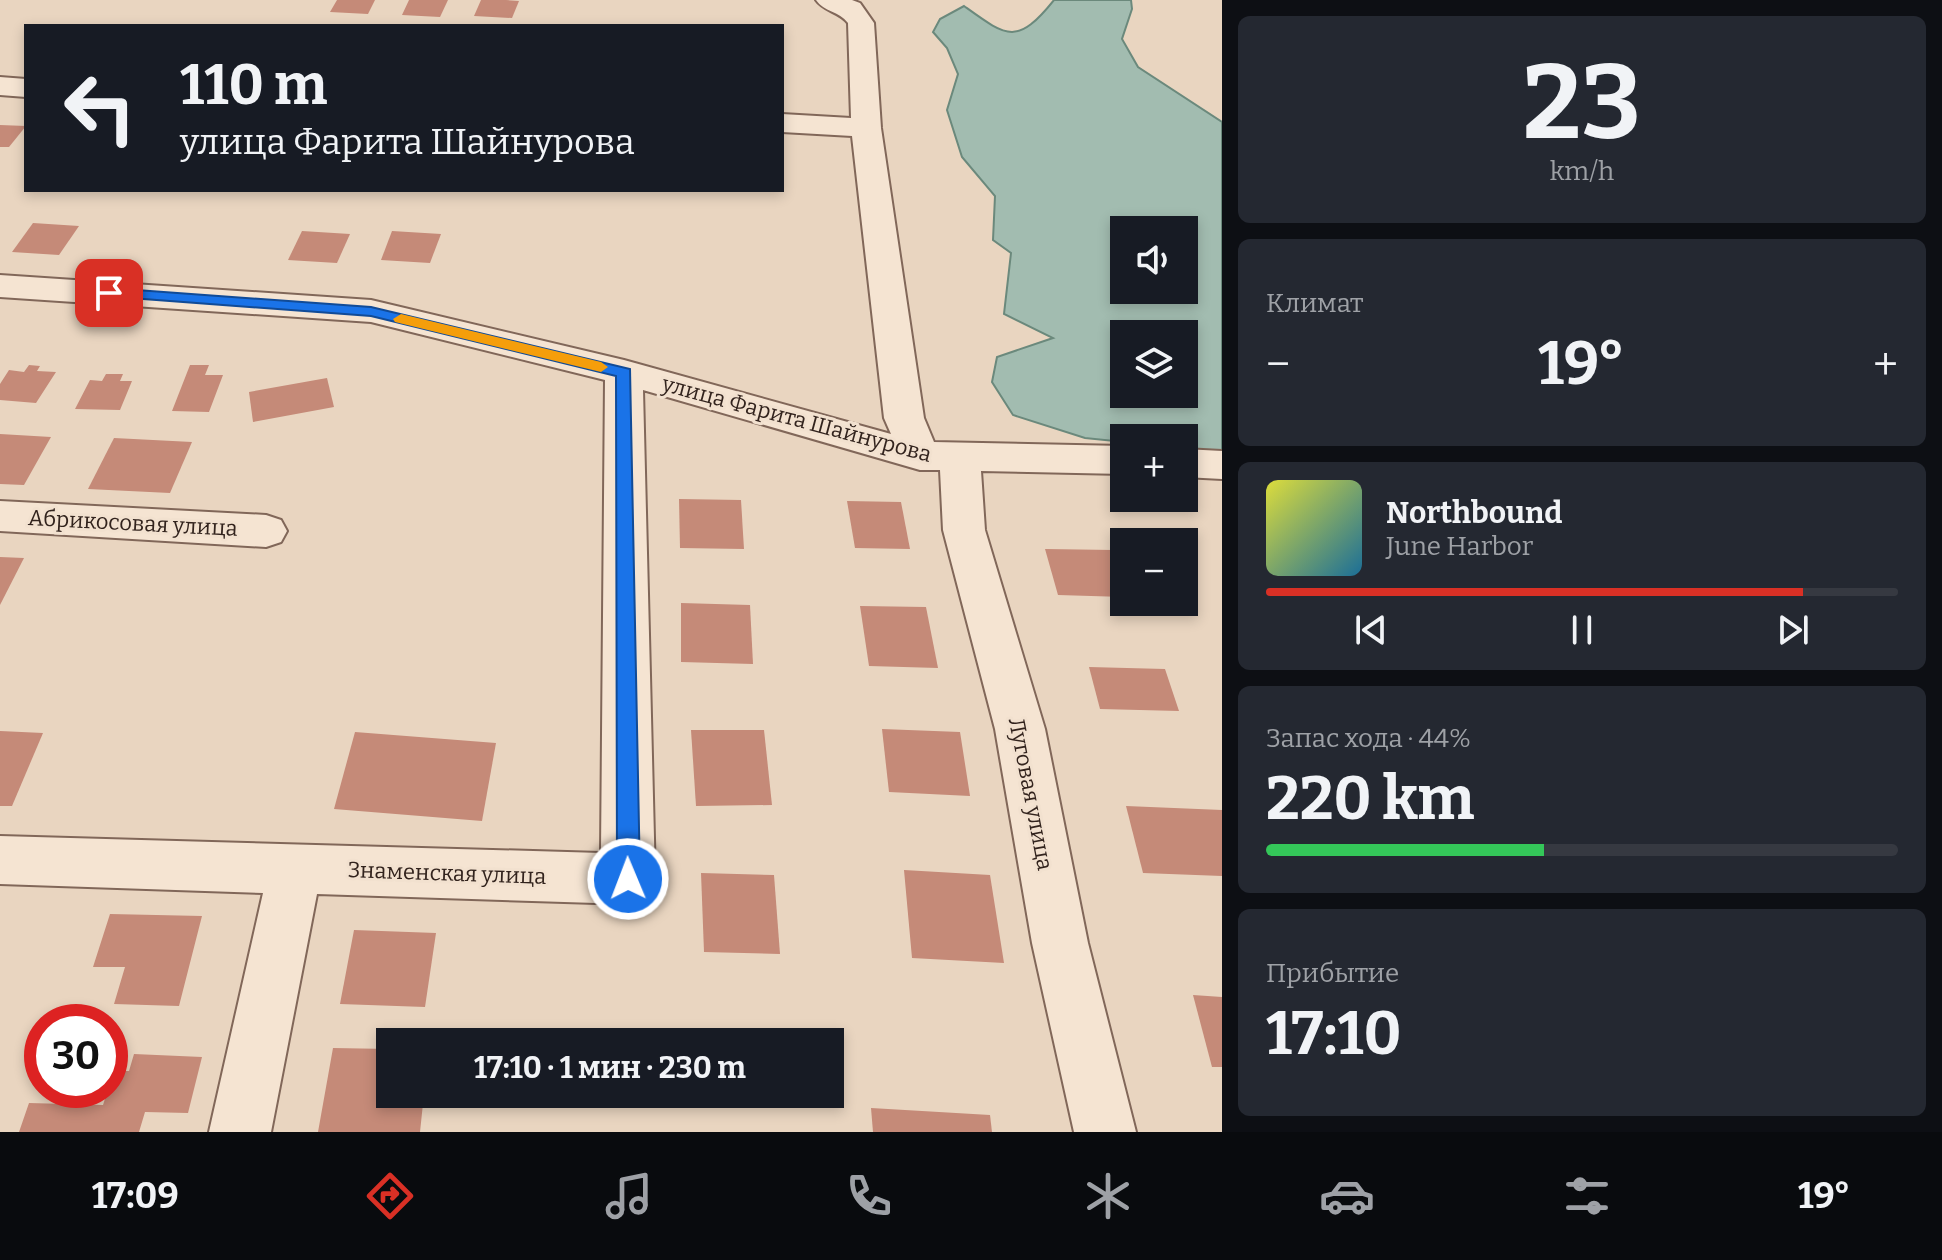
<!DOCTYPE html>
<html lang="ru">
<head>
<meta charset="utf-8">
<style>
	:root { --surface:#171b24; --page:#242831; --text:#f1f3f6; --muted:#9ea1a6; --line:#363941; --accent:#d93025 }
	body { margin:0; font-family:Bitter,serif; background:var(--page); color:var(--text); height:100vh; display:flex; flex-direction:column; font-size:30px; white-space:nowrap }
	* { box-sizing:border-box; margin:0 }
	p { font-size:26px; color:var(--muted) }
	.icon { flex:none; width:44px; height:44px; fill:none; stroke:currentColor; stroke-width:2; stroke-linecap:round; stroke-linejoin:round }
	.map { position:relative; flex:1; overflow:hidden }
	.panel { display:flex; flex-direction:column; gap:16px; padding:16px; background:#0d0f14; width:720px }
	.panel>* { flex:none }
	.hud { position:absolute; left:24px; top:24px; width:760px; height:168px; border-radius:0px; box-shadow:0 4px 12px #0003; background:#171b24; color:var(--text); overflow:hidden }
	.tools { position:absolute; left:1110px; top:216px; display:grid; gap:16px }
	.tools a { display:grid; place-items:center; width:88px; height:88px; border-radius:0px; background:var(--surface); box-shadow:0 4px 12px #0003; font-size:40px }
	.speed { position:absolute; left:24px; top:1004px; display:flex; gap:16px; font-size:40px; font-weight:700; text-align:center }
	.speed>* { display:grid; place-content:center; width:104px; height:104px; border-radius:50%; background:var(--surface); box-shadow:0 4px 12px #0003; line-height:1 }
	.speed .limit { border:12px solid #d22; background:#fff; color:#111 }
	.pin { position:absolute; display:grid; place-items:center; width:68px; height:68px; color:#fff; margin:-34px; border-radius:16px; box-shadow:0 4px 12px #0006 }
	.me { position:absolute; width:88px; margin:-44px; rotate:359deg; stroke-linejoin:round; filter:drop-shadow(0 0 6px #0008) }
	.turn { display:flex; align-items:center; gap:28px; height:168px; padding:0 24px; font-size:36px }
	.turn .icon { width:104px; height:104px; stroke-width:2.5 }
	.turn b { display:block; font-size:56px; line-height:68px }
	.big { font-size:60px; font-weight:700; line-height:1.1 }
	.panel .tile { flex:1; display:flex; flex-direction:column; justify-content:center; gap:12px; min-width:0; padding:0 28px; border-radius:12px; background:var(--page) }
	.panel .dial { align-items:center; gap:0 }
	.dial b { font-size:104px; line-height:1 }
	.song { display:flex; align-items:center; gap:24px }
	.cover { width:96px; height:96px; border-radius:12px; background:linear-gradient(135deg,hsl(60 70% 55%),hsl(200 70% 35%)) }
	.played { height:8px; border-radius:4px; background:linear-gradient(90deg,var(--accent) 85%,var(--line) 85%) }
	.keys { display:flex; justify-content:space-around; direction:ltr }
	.heat { display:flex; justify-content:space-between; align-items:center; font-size:44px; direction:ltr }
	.charge { height:12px; border-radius:6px; background:linear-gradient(90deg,#34c759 44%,var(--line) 0) }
	.trip { position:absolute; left:376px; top:1028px; width:468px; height:80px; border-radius:0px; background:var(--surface); box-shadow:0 4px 12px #0003; font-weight:700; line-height:80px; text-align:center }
	.tabs { display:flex; height:128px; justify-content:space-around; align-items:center; background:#090b0e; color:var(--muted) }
	.tabs .icon { width:56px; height:56px }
	.tabs .on { color:var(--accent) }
	.tabs b { font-size:36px; color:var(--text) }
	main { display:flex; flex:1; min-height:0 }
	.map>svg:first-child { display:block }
	.water { fill:#a2bcb0; stroke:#6b897c; stroke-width:2; fill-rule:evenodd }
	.building { fill:#c58a78 }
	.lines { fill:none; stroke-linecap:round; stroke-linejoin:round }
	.minor-casing { stroke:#816759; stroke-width:4 }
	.minor { fill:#f5e4d2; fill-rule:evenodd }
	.route { fill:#1a73e8; stroke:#114b97; stroke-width:2 }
	.slow { fill:#f59e0b }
	.labels { text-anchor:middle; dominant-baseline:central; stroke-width:6; stroke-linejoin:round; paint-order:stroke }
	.street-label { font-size:22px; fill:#32231d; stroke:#f2e1cf }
</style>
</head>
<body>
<main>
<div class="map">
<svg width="1222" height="1132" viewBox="0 0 1222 1132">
	<rect width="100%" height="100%" fill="#e9d5c0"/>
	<!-- water -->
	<path class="water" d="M 1054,0 L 1131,0 L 1132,9 L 1122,39 L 1138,67 L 1222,122 L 1222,451 L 1184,449 L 1184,438 L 1124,438 L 1124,442 L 1085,438 L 1013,415 L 992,382 L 997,357 L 1053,338 L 1004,314 L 1011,253 L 993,240 L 995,196 L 962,157 L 947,110 L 958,74 L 947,48 L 933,32 L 940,19 L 964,6 C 1007,37 1017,46 1054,0 ZM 1124,230 L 1184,230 L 1184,290 L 1124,290 ZM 1124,334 L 1184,334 L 1184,394 L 1124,394 Z"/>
	<!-- building -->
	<g class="building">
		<path d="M 337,0 L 375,0 L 368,14 L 330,12 Z"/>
		<path d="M 409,0 L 448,0 L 440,17 L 402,15 Z"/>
		<path d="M 481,0 L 506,0 L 519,1 L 512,18 L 474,16 Z"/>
		<path d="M 0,125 L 26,126 L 9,147 L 0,147 Z"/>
		<path d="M 33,223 L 79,226 L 59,255 L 12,252 Z"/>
		<path d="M 302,231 L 350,234 L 337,263 L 288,260 Z"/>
		<path d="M 392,231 L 441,234 L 430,263 L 381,260 Z"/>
		<path d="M 29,365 L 40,366 L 37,371 L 56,372 L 36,403 L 0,400 L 0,384 L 9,370 L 24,372 Z"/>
		<path d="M 190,365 L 209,365 L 205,375 L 223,375 L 209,412 L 172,411 Z"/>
		<path d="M 106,374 L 123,374 L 120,381 L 132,381 L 120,410 L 75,409 L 90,380 L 102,381 Z"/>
		<path d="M 327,378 L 334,407 L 253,422 L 249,392 Z"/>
		<path d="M 0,434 L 51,437 L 24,485 L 0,484 Z"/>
		<path d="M 114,438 L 192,442 L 170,493 L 88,489 Z"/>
		<path d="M 679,499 L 741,500 L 744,549 L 680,548 Z"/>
		<path d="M 847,501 L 901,502 L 910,549 L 855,548 Z"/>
		<path d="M 1045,549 L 1113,550 L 1124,586 L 1124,597 L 1058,595 Z"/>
		<path d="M 0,557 L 24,558 L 0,605 Z"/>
		<path d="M 681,603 L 750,605 L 753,664 L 681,662 Z"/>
		<path d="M 860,606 L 926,607 L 938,668 L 869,666 Z"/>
		<path d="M 1089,667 L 1165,669 L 1179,711 L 1100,709 Z"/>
		<path d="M 882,729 L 960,732 L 970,796 L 889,792 Z"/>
		<path d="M 691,730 L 764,730 L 772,805 L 696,806 Z"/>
		<path d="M 0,731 L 43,733 L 12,806 L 0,806 Z"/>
		<path d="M 355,732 L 496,743 L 482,821 L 334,809 Z"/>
		<path d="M 1126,806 L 1222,810 L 1222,876 L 1143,873 Z"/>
		<path d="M 904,870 L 990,875 L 1004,963 L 912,958 Z"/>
		<path d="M 701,873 L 774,875 L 780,954 L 704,952 Z"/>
		<path d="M 110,914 L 202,916 L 179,1006 L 114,1004 L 125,967 L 93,967 Z"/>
		<path d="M 354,930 L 436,933 L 425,1007 L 340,1004 Z"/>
		<path d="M 1193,995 L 1222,997 L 1222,1067 L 1212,1067 Z"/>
		<path d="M 333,1048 L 390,1049 L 390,1094 L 424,1094 L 420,1132 L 318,1132 Z"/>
		<path d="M 134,1054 L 202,1057 L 188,1113 L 145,1112 L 139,1132 L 19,1132 L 29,1103 L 103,1105 L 114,1071 L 129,1071 Z"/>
		<path d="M 871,1108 L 990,1115 L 992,1132 L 873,1132 Z"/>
	</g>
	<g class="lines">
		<!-- minor casing -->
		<g class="minor-casing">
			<g id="minor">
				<path d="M 816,0 L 852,0 L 860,3 L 874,23 L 881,128 L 924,418 L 934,442 L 1124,446 L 1124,474 L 981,471 L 985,530 L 1045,729 L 1088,943 L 1136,1132 L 1074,1132 L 1032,943 L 995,729 L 943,530 L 940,470 L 920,470 L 643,390 L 655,879 L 647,897 L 628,904 L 317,894 L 271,1132 L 209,1132 L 263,893 L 0,884 L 0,836 L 601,853 L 605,380 L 371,322 L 0,297 L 0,275 L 371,300 L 624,360 L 891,434 L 884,418 L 852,136 L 782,132 L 782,114 L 851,118 L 848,23 C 839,11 824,12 816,0 Z"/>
				<path d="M 0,77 L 26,79 L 26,97 L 0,95 Z"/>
				<path d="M 1184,449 L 1222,451 L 1222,479 L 1184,477 Z"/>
				<path d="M 0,501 L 266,515 L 281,520 L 287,531 L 281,542 L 266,547 L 0,531 Z"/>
			</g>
		</g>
		<!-- minor -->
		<use href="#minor" class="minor"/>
	</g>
	<!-- route -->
	<path class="route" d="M 109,288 L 371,307 L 630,369 L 640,879 L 636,886 L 628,889 L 621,886 L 617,879 L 616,376 L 371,316 L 104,296 L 104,290 Z"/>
	<!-- slow -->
	<path class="slow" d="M 401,314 L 601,362 L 608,367 L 601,372 L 395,322 L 393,319 Z"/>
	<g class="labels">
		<!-- street labels -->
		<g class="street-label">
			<text transform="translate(797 419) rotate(15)">улица Фарита Шайнурова</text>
			<text transform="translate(133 523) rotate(3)">Абрикосовая улица</text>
			<text transform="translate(1031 794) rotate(79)">Луговая улица</text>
			<text transform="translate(447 873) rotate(2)">Знаменская улица</text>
		</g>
	</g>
</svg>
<div class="tools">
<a><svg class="icon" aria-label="sound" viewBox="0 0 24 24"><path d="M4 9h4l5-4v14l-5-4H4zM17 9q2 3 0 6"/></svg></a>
<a><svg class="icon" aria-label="layers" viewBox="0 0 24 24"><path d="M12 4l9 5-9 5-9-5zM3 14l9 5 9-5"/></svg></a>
<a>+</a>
<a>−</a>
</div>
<div class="speed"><div class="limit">30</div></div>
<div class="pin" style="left:109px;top:293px;background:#d93025"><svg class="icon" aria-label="arrive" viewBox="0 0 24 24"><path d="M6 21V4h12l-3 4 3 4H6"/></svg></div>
<svg class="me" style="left:628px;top:879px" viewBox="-20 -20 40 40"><circle r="17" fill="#1a73e8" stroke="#fff" stroke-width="3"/><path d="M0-11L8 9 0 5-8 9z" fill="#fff"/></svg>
<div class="trip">17:10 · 1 мин · 230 m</div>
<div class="hud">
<div class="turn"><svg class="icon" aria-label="left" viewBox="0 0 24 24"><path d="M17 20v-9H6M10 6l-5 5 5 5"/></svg><div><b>110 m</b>улица Фарита Шайнурова</div></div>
</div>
</div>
<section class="panel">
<div class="tile dial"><b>23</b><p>km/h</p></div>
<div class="tile"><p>Климат</p>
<div class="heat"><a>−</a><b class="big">19°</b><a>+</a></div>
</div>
<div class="tile">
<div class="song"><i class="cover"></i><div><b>Northbound</b><p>June Harbor</p></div></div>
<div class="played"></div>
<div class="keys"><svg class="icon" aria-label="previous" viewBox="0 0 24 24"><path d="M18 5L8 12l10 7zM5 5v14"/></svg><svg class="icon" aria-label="pause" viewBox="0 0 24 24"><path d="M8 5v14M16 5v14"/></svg><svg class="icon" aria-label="next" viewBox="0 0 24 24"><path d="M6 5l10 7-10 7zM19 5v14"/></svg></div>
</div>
<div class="tile"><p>Запас хода · 44%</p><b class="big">220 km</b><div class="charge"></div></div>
<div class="tile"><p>Прибытие</p><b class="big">17:10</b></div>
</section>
</main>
<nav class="tabs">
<b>17:09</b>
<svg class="icon on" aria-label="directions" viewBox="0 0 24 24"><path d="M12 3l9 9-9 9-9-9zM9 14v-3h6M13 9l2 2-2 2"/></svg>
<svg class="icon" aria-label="music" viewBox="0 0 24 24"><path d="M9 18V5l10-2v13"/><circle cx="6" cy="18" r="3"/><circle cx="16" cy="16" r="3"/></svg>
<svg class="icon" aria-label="phone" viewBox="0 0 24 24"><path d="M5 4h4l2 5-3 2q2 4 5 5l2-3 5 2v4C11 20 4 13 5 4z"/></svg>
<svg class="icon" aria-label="climate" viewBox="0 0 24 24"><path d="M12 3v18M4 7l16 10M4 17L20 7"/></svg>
<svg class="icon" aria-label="car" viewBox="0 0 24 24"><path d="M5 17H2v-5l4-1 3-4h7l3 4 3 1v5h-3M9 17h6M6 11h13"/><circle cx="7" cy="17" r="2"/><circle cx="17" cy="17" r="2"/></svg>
<svg class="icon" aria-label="filters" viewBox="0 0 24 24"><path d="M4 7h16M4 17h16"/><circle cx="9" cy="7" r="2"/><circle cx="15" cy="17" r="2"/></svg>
<b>19°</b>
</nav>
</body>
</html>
